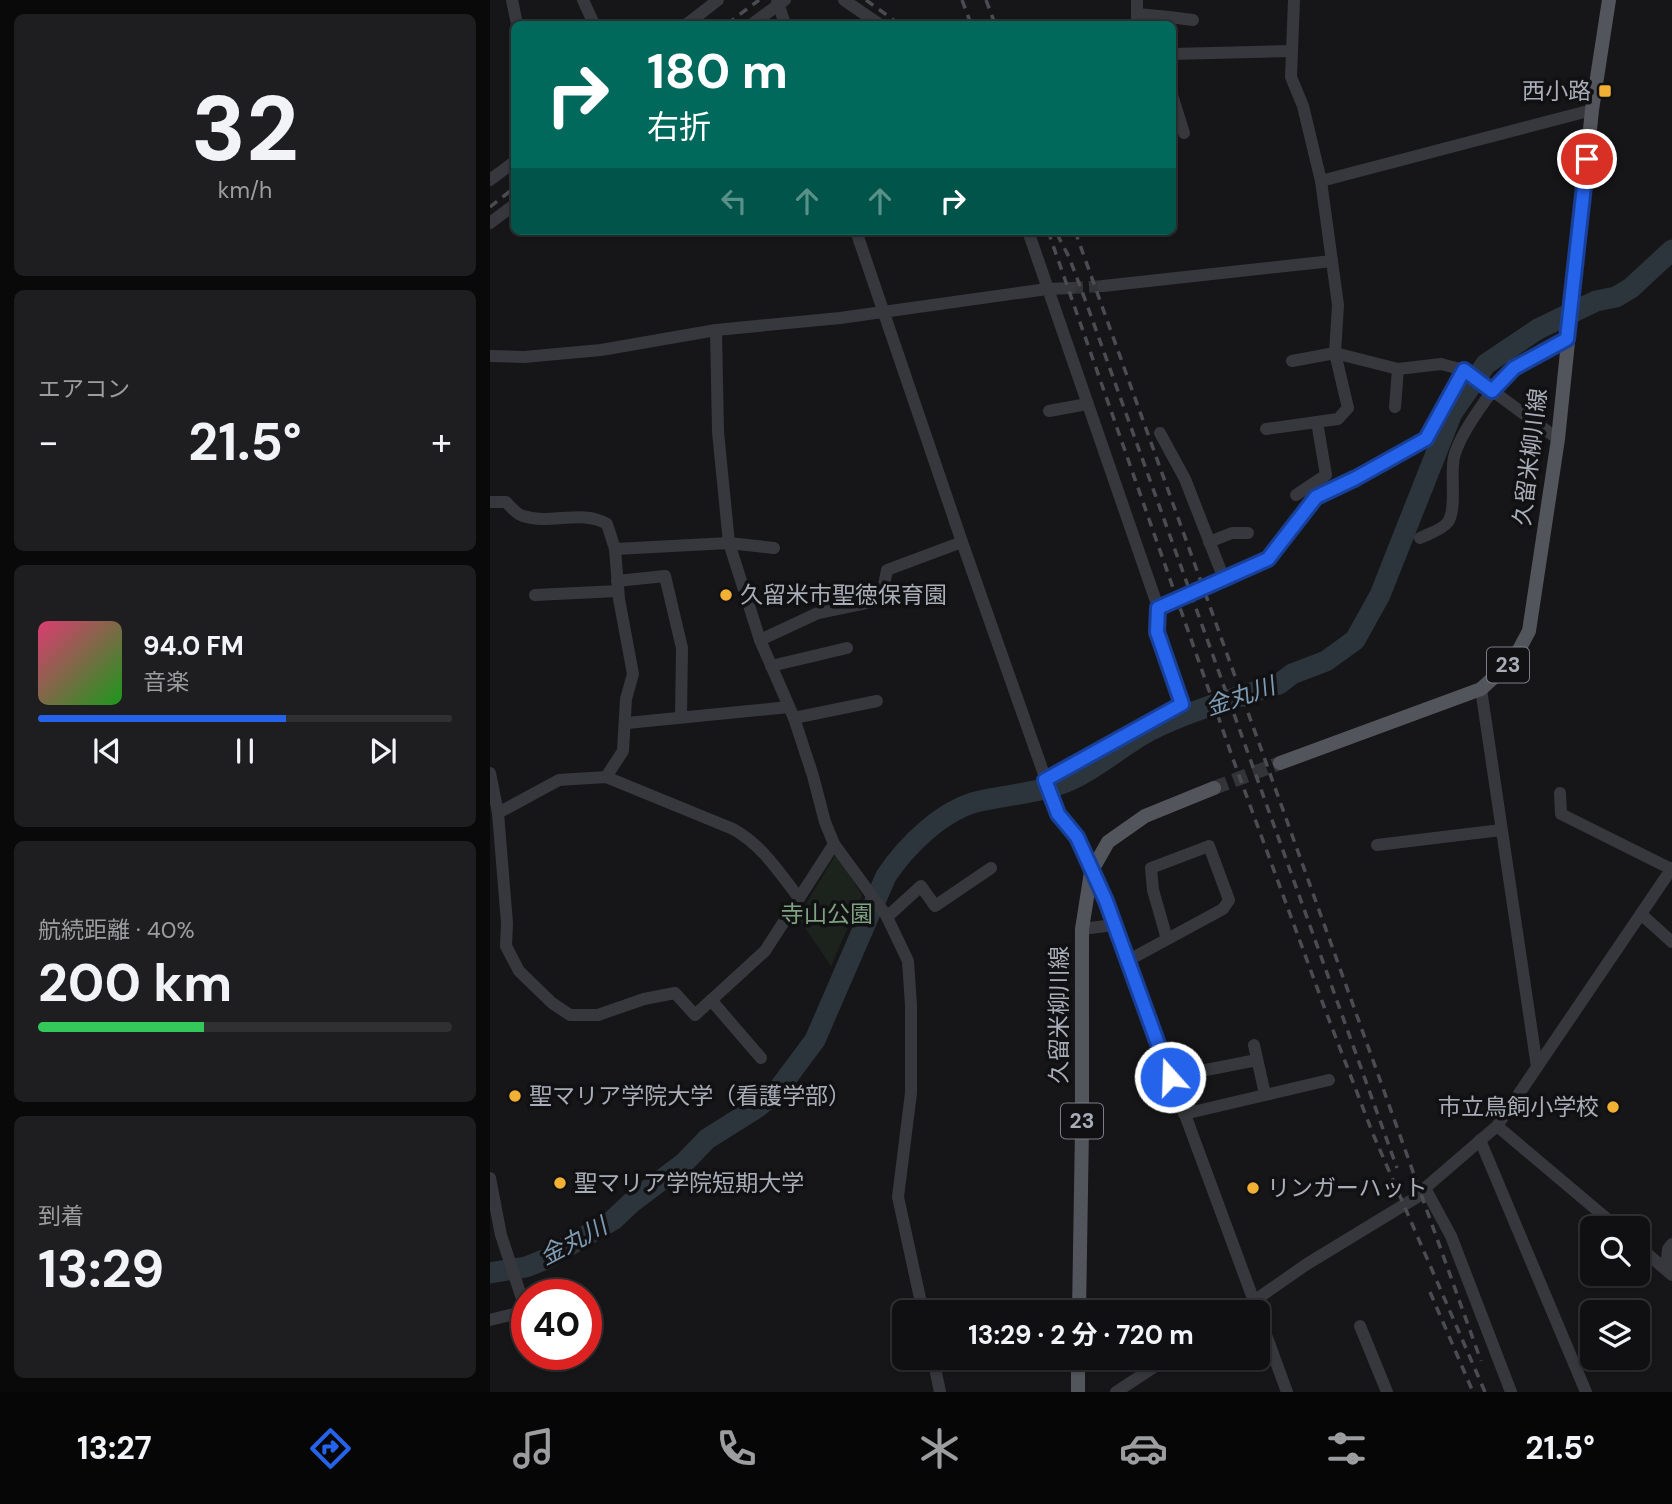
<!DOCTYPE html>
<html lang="ja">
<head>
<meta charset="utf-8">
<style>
	:root { --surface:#101012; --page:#1e1e20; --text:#f1f3f6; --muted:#9c9d9f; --line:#303032; --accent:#2563eb }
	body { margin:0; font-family:"DM Sans","Noto Sans JP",sans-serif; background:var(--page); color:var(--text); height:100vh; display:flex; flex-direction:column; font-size:26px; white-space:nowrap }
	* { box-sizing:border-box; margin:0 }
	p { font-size:23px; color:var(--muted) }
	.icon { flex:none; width:38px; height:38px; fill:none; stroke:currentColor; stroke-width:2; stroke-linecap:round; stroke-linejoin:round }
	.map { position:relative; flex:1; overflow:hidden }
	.details { display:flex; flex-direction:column; gap:14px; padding:14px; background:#09090a; width:490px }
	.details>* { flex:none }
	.hud { position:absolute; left:21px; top:21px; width:665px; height:214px; border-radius:10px; box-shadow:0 2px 5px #0004,0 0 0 2px var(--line); background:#00695c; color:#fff; overflow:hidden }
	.buttons { position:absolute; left:1090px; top:1216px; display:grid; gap:14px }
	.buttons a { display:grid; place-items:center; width:70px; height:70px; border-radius:10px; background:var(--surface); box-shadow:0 2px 5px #0004,0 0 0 2px var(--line); font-size:35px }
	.speed { position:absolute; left:21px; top:1279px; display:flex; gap:14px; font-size:35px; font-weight:700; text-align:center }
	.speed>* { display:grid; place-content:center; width:91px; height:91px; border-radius:50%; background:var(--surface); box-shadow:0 2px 5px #0004,0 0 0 2px var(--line); line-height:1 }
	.speed .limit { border:10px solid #d22; background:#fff; color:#111 }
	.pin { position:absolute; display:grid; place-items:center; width:60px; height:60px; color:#fff; margin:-30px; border:4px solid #fff; border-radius:50%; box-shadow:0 2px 7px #0007 }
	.me { position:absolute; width:77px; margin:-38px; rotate:340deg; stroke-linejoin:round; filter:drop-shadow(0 0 5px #0008) }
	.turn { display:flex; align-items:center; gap:24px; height:147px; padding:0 21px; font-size:32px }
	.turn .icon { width:91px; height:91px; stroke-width:2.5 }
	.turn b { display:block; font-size:49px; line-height:60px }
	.lanes { display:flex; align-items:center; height:66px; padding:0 21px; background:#0003; justify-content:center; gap:35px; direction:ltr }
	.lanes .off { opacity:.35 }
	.big { font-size:52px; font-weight:700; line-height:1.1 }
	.details .tile { flex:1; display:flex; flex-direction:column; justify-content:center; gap:10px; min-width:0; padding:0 24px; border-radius:10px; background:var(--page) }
	.details .dial { align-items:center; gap:0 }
	.dial b { font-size:91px; line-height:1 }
	.song { display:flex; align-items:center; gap:21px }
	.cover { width:84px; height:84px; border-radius:10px; background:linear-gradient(135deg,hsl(340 70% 55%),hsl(120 70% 35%)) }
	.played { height:7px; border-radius:4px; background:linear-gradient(90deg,var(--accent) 60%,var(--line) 60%) }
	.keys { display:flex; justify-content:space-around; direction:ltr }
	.heat { display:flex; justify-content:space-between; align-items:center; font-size:38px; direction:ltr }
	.charge { height:10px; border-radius:5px; background:linear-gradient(90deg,#34c759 40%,var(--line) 0) }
	.trip { position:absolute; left:402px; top:1300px; width:378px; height:70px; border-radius:10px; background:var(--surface); box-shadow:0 2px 5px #0004,0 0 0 2px var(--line); font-weight:700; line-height:70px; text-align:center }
	.menu { display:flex; height:112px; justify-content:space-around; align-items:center; background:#060607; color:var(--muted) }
	.menu .icon { width:49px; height:49px }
	.menu .current { color:var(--accent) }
	.menu b { font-size:32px; color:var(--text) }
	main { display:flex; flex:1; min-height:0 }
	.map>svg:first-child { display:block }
	.green { fill:#1c231d }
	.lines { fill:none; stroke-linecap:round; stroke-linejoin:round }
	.river { stroke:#2c353c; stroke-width:21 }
	.minor-tunnel { stroke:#333438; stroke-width:12; stroke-dasharray:12 6; stroke-linecap:butt }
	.major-tunnel { stroke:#333438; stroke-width:14; stroke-dasharray:14 7; stroke-linecap:butt }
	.minor { stroke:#37383d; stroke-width:12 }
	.major { stroke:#53555c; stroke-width:14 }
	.rail { stroke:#4a4c52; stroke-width:3.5; stroke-dasharray:9 7; stroke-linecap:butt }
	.route-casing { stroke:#184099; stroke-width:18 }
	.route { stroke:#2563eb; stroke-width:12 }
	.poi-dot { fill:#f2b134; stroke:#111113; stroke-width:2.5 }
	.labels { text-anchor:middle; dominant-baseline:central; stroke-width:7; stroke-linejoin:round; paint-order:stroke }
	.shield { fill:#111113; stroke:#7b7e86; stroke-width:2 }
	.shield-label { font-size:21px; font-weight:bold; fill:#a8adb8 }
	.poi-label { font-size:23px; fill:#a8adb8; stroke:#111113; text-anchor:start }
	.street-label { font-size:23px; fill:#a8adb8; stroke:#111113 }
	.park-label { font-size:23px; fill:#7fa381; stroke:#111113 }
	.water-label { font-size:24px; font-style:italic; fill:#7f9bb3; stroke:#111113 }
</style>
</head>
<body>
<main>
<section class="details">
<div class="tile dial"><b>32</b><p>km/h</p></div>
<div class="tile"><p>エアコン</p>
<div class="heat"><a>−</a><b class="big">21.5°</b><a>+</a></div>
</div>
<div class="tile">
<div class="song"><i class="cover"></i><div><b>94.0 FM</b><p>音楽</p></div></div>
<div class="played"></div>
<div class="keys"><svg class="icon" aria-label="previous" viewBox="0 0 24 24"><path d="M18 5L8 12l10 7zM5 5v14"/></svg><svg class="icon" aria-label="pause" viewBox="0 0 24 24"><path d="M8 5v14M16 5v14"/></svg><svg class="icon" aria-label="next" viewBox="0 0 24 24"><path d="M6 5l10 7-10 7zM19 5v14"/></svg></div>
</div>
<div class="tile"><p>航続距離 · 40%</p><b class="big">200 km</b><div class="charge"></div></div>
<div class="tile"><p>到着</p><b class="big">13:29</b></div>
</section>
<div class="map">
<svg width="1182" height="1392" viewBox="0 0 1182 1392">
	<rect width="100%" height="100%" fill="#161618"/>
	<!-- green -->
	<path class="green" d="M 346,854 L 372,895 L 341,966 L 308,917 Z"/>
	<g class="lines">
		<!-- river -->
		<path class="river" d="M 0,1273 L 36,1267 L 56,1259 L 123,1220 L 141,1203 L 194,1163 L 217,1139 L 268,1107 L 287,1091 L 325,1040 L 396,876 C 416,846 453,809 490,801 C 521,794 553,793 583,779 C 610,766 633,745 659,731 C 700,710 746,698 789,684 L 802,674 L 836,661 L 865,640 L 890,595 L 962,413 L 996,364 L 1048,329 L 1106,301 L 1126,297 L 1141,288 L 1182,250"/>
		<!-- minor-tunnel -->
		<path class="minor-tunnel" d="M 581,288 L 613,286"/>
		<!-- major-tunnel -->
		<path class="major-tunnel" d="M 724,788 L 790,763"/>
		<!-- minor -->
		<g class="minor">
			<path d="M 22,0 L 27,24"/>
			<path d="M 93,0 L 104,24"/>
			<path d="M 287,0 L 295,24"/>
			<path d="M 354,0 L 389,24"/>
			<path d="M 804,0 L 801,77 L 813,106 L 831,181 L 848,305 L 845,353 L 908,369 L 951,364 L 974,370 L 1068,439"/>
			<path d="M 647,14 L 679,17"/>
			<path d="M 197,24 L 228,0"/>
			<path d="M 262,24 L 295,0"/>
			<path d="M 647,24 L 647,0"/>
			<path d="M 679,24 L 679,17 L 703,20"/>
			<path d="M 682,54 L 800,51"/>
			<path d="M 682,95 L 694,133"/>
			<path d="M 0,180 L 24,162"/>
			<path d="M 831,181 L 1102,110"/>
			<path d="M 0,223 L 24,205"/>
			<path d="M 366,231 L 472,542 L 568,814 L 587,837 L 616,901 L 768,1312"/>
			<path d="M 538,231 L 669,610 L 667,632 L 692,704 L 555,780"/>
			<path d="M 613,286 L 842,261"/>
			<path d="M 226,330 L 228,432 L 239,543 L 270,640 L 304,718 L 323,776 L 335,822 L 344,844 L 396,915 L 418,961 L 421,1005 L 421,1093 L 408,1197 L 433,1312"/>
			<path d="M 0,356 L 34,357 L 111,350 L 226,330 L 350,318 L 557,289 L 581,288"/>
			<path d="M 905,407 L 908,369"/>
			<path d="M 559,411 L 597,404"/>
			<path d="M 776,429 L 848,419 L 858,408 L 845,353 L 802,361"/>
			<path d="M 670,433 L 695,479 L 734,579"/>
			<path d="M 806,495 L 836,475 L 827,422"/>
			<path d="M 0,502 L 16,502 C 21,507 26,514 33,516 C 61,525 92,509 117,524 L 125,549 L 129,599 L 143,674 L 136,699 L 133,751 L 116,777"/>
			<path d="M 930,538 C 938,534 952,530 958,522 C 967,508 960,474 964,457 C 970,433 1006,382 1025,367 C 1041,355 1060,347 1078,339"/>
			<path d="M 719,542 L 742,533 L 758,533"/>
			<path d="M 125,549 L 239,543 L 284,548"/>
			<path d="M 127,581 L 175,576 L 192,648 L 191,717"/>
			<path d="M 45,595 L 128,591"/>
			<path d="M 668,608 L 778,559 L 826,497 L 866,478 L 936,439 L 974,370"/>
			<path d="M 270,640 L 328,613 L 391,600 L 397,570 L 472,542"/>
			<path d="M 281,666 L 357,648"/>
			<path d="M 991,689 L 1047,1067"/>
			<path d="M 304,718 L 387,701"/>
			<path d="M 137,723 L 299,707"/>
			<path d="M 0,773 L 8,813 L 17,923 L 16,946 L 29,971 L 62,1003 L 80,1015 L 108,1015 L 154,999 L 185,993 L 205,1015 L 275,951 L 344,844"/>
			<path d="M 1070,793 L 1071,814 L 1181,869"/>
			<path d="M 8,813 L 69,780 L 116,777 L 243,829 C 272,845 289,872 309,898"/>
			<path d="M 887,845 L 1011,830"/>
			<path d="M 1151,914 L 1182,942"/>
			<path d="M 397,917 L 431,886 L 445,906 L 501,868"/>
			<path d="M 592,929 L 624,925"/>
			<path d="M 637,961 L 733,909 L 739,900 L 719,846 L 661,868 L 663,890 L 677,939"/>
			<path d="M 221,1000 L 271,1058"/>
			<path d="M 764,1045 L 775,1094"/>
			<path d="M 680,1077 L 767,1060"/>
			<path d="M 694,1114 L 839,1080"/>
			<path d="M 1007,1126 L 1128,1228"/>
			<path d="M 990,1140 L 1096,1392"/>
			<path d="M 0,1178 L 11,1235 L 36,1311 L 0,1320"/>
			<path d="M 935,1188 L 961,1236 L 1021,1392"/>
			<path d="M 1148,1246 L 1182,1275"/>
			<path d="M 1176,1269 L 1178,1249 L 1182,1244"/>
			<path d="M 748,1312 L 817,1264 L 932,1194 L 935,1188 L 1007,1126 L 1182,868"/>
			<path d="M 768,1313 L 797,1392"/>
			<path d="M 870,1326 L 897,1392"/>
			<path d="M 443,1358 L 450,1392"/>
			<path d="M 626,1392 L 678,1358"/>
		</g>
		<!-- major -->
		<g class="major">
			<path d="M 790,763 L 991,689 L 1024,659 L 1039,631 L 1068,439 L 1102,110 L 1119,0"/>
			<path d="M 589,1312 L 592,1129 L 592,929 L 601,872 L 618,842 L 655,816 L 724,788"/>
			<path d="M 588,1392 L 588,1358"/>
		</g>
		<!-- rail -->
		<g class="rail">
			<path d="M 376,0 L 409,24"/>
			<path d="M 472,0 L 481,24"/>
			<path d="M 496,0 L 505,24"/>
			<path d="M 237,24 L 269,0"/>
			<path d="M 0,207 L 24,188"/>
			<path d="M 558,231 L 743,759 L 836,1012 L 883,1134 L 995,1392"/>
			<path d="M 585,231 L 991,1361"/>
			<path d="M 567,234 L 579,257 L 596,302 L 907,1168"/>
			<path d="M 940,1292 L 983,1392"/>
		</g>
	</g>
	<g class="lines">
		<!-- route casing -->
		<g class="route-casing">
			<path id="route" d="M 680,1077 L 616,901 L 587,837 L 568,814 L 555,780 L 692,704 L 667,632 L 668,608 L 778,559 L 826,497 L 866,478 L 936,439 L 974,370 L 1002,391 L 1024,368 L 1077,339 L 1097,159"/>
		</g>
		<!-- route -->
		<use href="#route" class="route"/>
	</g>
	<!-- markers -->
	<g class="poi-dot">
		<rect x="1108" y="84" width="14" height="14" rx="3.5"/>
		<circle cx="236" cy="595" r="7"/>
		<circle cx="25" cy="1096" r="7"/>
		<circle cx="1123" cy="1107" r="7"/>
		<circle cx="70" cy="1183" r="7"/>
		<circle cx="763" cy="1188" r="7"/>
	</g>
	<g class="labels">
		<!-- shield labels -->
		<g class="shield">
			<rect x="997" y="647.5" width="42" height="35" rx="5"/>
			<rect x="571" y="1103.5" width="42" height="35" rx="5"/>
		</g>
		<g class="shield-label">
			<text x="1018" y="665">23</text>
			<text x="592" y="1121">23</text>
		</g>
		<!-- poi labels -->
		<g class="poi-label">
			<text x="1101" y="91" text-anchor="end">西小路</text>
			<text x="250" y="595">久留米市聖徳保育園</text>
			<text x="39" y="1096">聖マリア学院大学（看護学部）</text>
			<text x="1109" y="1107" text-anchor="end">市立鳥飼小学校</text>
			<text x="84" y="1183">聖マリア学院短期大学</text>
			<text x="777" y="1188">リンガーハット</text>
		</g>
		<!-- street labels -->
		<g class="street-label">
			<text transform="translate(1040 457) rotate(-83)">久留米柳川線</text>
			<text transform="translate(569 1015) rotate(-90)">久留米柳川線</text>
		</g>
		<!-- park labels -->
		<g class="park-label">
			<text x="337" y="914">寺山公園</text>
		</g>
		<!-- water labels -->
		<g class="water-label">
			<text transform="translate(750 696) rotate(-19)">金丸川</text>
			<text transform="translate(83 1241) rotate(-28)">金丸川</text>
		</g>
	</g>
</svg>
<div class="buttons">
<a><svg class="icon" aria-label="search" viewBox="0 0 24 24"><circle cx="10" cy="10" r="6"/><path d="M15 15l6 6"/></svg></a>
<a><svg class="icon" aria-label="layers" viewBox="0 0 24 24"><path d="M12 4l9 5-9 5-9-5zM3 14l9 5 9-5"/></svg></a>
</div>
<div class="speed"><div class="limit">40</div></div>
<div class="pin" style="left:1097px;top:159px;background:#d93025"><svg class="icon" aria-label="arrive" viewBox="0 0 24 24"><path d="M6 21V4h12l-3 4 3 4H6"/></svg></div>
<svg class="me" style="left:680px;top:1077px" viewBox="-20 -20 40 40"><circle r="17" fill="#2563eb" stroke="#fff" stroke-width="3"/><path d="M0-11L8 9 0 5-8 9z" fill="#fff"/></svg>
<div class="trip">13:29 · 2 分 · 720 m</div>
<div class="hud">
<div class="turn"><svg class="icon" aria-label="right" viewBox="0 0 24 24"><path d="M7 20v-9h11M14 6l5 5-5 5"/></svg><div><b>180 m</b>右折</div></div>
<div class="lanes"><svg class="icon off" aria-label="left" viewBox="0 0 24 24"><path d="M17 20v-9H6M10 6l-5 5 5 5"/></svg><svg class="icon off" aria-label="ahead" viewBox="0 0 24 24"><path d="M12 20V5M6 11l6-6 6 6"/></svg><svg class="icon off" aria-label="ahead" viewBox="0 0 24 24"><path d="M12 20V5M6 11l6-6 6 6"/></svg><svg class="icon" aria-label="right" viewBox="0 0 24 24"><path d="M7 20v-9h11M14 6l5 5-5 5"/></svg></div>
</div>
</div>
</main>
<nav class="menu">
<b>13:27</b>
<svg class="icon current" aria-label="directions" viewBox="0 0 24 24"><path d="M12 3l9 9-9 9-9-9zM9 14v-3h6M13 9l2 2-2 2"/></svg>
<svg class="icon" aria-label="music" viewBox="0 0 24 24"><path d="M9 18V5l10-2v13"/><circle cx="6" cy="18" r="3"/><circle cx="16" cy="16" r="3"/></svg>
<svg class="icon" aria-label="phone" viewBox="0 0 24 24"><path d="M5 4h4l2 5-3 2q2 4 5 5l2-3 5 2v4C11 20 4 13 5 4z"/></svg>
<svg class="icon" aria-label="climate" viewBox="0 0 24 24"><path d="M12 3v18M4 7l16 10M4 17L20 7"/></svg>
<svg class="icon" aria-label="car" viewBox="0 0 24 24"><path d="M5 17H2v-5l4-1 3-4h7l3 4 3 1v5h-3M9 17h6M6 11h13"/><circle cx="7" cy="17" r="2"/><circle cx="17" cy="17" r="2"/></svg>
<svg class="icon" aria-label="filters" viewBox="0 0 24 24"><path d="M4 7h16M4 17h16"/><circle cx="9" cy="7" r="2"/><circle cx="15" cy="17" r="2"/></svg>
<b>21.5°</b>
</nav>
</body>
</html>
